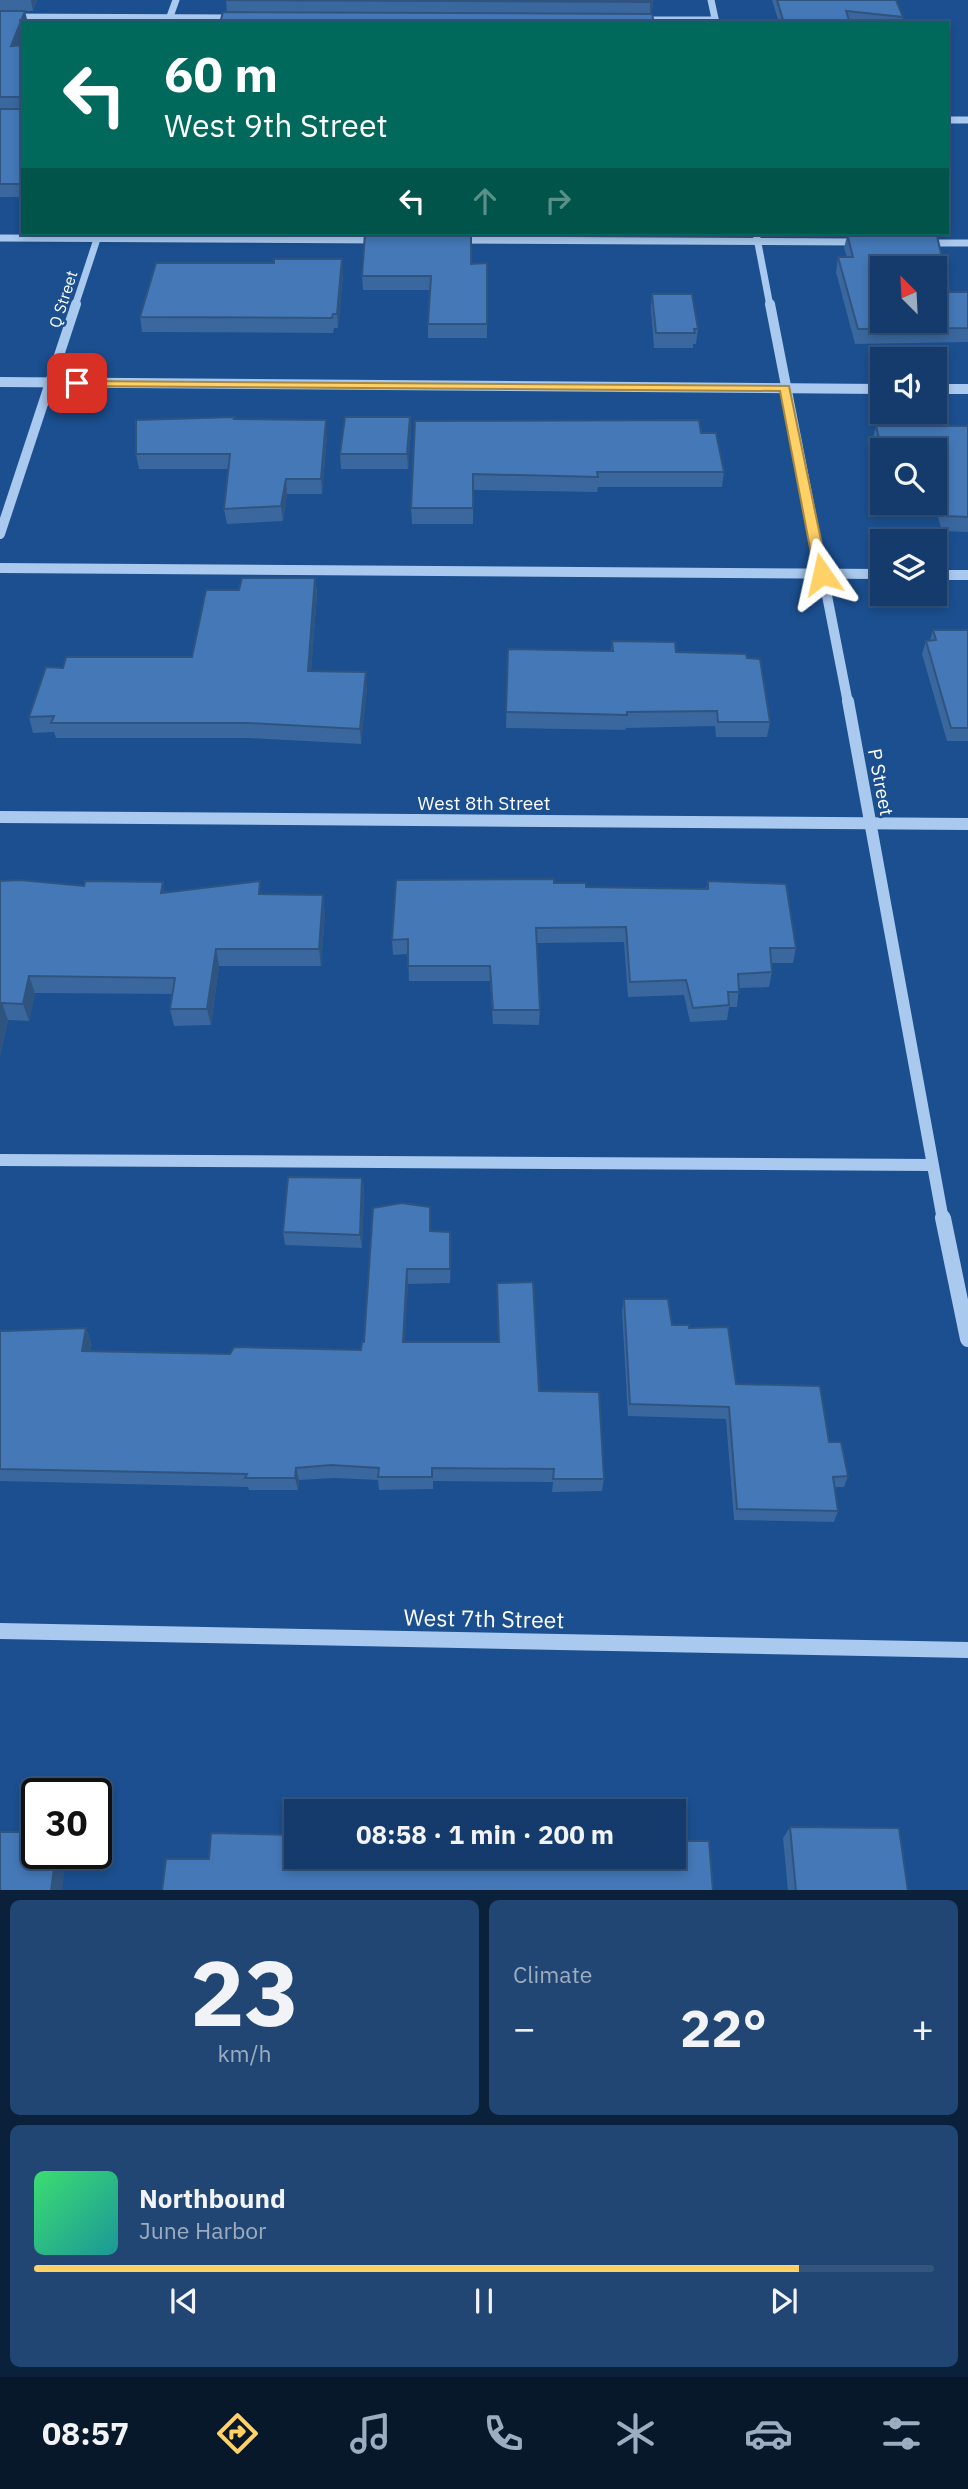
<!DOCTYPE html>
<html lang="en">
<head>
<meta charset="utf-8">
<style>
	:root { --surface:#143b6b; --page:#214673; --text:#f1f3f6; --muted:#9dadc1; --line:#33557e; --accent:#ffd166 }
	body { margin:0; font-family:"IBM Plex Sans",sans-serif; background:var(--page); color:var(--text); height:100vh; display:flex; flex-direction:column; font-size:26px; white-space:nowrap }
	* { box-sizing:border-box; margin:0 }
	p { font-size:23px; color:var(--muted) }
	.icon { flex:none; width:38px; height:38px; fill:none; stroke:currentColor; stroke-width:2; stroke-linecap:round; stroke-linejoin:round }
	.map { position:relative; height:1890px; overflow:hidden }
	.details { display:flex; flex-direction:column; gap:10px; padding:10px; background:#0b203b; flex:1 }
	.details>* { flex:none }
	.guide { position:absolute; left:21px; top:21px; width:928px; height:214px; border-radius:0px; box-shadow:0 4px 10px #0003,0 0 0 2px var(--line); background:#00695c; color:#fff; overflow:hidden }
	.needle { width:46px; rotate:336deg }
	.controls { position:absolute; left:870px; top:256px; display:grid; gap:14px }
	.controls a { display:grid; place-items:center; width:77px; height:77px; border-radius:0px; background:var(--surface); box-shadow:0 4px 10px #0003,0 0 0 2px var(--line); font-size:35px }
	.speed { position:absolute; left:21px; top:1778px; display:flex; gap:14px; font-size:35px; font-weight:700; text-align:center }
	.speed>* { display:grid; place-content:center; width:91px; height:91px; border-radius:50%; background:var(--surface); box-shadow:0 4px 10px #0003,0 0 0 2px var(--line); line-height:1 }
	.speed .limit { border:4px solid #111; border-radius:10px; background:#fff; color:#111 }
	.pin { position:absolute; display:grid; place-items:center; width:60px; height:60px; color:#fff; margin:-30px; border-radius:14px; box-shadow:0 4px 10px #0006 }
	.me { position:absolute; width:77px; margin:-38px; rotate:349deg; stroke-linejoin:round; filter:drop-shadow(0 0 5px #0008) }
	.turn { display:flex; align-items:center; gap:24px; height:147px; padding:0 28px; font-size:32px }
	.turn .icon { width:91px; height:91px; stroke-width:2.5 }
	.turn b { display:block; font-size:49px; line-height:60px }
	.lanes { display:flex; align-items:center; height:66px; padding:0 28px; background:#0003; justify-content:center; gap:35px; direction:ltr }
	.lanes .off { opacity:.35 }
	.big { font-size:52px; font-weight:700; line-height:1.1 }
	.details .tile { flex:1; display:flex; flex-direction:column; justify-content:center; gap:10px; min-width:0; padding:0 24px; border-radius:10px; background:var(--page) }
	.details .dial { align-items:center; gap:0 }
	.dial b { font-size:91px; line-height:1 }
	.song { display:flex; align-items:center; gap:21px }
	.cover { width:84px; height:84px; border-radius:10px; background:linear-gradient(135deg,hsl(140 70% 55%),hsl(180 70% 35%)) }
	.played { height:7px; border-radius:4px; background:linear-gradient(90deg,var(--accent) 85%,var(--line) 85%) }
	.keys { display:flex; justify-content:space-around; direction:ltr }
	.heat { display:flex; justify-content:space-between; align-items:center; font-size:38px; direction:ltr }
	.details .tiles { flex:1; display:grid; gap:10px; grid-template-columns:1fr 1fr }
	.tile:last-child { grid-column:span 2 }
	.trip { position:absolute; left:284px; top:1799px; width:402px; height:70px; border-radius:0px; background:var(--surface); box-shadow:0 4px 10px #0003,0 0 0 2px var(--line); font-weight:700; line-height:70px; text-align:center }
	.tabs { display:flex; height:112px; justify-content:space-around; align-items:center; background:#08182b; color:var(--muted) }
	.tabs .icon { width:49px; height:49px }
	.tabs .active { color:var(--accent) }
	.tabs b { font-size:32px; color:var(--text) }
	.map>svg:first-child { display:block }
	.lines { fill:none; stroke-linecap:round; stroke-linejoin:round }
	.minor-far3 { stroke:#a9c9ee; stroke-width:7 }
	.minor-far2 { stroke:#a9c9ee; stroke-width:10 }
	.minor-far1 { stroke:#a9c9ee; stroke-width:12 }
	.minor { stroke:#a9c9ee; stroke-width:16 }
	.wall { fill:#3a679d }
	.shaded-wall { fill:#305480 }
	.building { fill:#4478b7; stroke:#305480; stroke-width:2; fill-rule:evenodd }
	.route { fill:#ffd166; stroke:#a68842; stroke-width:2 }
	.labels { text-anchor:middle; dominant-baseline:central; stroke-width:5; stroke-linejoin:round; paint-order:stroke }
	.far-street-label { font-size:16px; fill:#fff; stroke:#1b4f8f }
	.street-label { font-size:19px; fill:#fff; stroke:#1b4f8f }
	.near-street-label { font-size:23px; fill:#fff; stroke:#1b4f8f }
</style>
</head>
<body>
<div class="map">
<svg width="968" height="1891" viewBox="0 0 968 1891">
	<rect width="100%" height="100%" fill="#1b4f8f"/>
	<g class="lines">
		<!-- minor-far3 -->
		<g class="minor-far3">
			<path d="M 711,0 L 716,23"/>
			<path d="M 0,17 L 238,18"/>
			<path d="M 637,20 L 715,20"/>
			<path d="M 168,22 L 176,0"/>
			<path d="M 947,120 L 968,120"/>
			<path d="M 756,233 L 770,306"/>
			<path d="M 0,238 L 381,240"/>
			<path d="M 455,240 L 861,242"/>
			<path d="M 924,243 L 968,243"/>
			<path d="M 75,306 L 99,233"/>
		</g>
		<!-- minor-far2 -->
		<g class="minor-far2">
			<path d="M 770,304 L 848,703"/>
			<path d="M 0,382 L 882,389"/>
			<path d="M 934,389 L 968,389"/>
			<path d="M 0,534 L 76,304"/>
			<path d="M 0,568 L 882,574"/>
			<path d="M 934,575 L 968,575"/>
		</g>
		<!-- minor-far1 -->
		<g class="minor-far1">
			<path d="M 848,701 L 943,1220"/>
			<path d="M 0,817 L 968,824"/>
			<path d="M 0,1160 L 932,1165"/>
		</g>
		<!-- minor -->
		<g class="minor">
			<path d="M 943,1218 L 968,1339"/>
			<path d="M 0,1631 L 968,1650"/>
		</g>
	</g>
	<!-- wall -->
	<g class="wall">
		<path d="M 0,0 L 37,0 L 33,11 L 0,11 Z"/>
		<path d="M 226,0 L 653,0 L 652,11 L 650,14 L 227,12 Z"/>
		<path d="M 772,0 L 896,0 L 903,17 L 902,23 L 779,23 Z"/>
		<path d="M 0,11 L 23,23 L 23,35 L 18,45 L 23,45 L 23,197 L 0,197 Z"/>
		<path d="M 840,233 L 886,233 L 886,235 L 950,292 L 968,292 L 968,342 L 855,344 L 836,272 L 838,257 L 847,257 L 844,248 L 847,236 L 841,236 Z"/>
		<path d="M 487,263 L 487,338 L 428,338 L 428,324 L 430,290 L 363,290 L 362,276 L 471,264 Z"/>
		<path d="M 343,274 L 338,328 L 334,328 L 333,333 L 142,332 L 140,317 Z"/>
		<path d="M 652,294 L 698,329 L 696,344 L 693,344 L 693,348 L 654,348 L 651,309 Z"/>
		<path d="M 235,417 L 235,419 L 327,435 L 322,494 L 287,494 L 283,521 L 227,524 L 224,509 L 229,469 L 139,469 L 136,454 Z"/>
		<path d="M 410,417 L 411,432 L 408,469 L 341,469 L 340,454 Z"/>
		<path d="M 415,421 L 701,433 L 724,472 L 722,487 L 598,487 L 597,492 L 473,490 L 473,524 L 412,524 L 411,508 Z"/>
		<path d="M 876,426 L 968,426 L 968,532 L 942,531 L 938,517 L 891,512 L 888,502 L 934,502 L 934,450 L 882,450 L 882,478 L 872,441 Z"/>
		<path d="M 315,578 L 317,593 L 311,671 L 367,687 L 361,744 L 249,738 L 56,738 L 54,732 L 33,733 L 29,717 L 63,668 L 192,657 L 239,590 Z"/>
		<path d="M 933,630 L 968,630 L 968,741 L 947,741 L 922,654 L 926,641 L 930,640 Z"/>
		<path d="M 612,641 L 676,652 L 770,722 L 767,737 L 716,737 L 715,726 L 626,728 L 625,730 L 506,728 L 508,649 L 611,651 Z"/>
		<path d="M 0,881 L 165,892 L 262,894 L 325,912 L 321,966 L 219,966 L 211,1025 L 174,1026 L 170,1009 L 172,994 L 35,993 L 29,1021 L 8,1020 L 0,1056 Z"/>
		<path d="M 708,881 L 796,948 L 793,963 L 771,963 L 772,972 L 769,987 L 739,988 L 737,1007 L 729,1007 L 727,1020 L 690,1022 L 684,995 L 628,997 L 624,942 L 537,943 L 540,1010 L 539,1025 L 493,1024 L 490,981 L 409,981 L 408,954 L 393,955 L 392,940 L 554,883 L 586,887 L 706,889 Z"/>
		<path d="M 362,1178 L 364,1192 L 362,1248 L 285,1245 L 283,1232 Z"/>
		<path d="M 373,1208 L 431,1231 L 451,1247 L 450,1283 L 408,1284 L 404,1342 L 498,1342 L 497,1283 L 539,1391 L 604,1479 L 602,1491 L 552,1492 L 553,1482 L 433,1481 L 433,1489 L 379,1490 L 378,1480 L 334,1478 L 299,1480 L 298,1490 L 249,1490 L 248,1487 L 0,1481 L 0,1331 L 5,1331 L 86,1328 L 91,1342 L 90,1351 L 230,1354 L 361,1350 L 364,1342 Z"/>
		<path d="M 624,1299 L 672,1325 L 689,1328 L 736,1384 L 829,1442 L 848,1476 L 844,1487 L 834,1487 L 838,1511 L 834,1522 L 734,1520 L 726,1419 L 628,1416 L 622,1311 Z"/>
		<path d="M 790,1827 L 908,1891 L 788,1891 L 783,1838 Z"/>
	</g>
	<!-- shaded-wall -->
	<g class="shaded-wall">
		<path d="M 31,0 L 37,0 L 33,11 Z"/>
		<path d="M 653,0 L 652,11 L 650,14 L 650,2 Z"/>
		<path d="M 25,11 L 28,23 L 23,23 L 23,35 L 13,57 L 11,46 Z"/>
		<path d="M 342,259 L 343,274 L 338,328 L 337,314 Z"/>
		<path d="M 410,417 L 411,432 L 408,469 L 407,454 Z"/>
		<path d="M 326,420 L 327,435 L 322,494 L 321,479 Z"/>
		<path d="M 286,479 L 287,494 L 283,521 L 281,506 Z"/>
		<path d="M 315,578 L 317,593 L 310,686 L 308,671 Z"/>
		<path d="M 366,672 L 367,687 L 361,744 L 360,729 Z"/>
		<path d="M 163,882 L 166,899 L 161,893 Z"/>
		<path d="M 323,895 L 325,912 L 321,966 L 319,949 Z"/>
		<path d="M 216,949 L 219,966 L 211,1025 L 207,1009 Z"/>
		<path d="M 29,976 L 35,993 L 29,1021 L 23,1004 Z"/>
		<path d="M 2,1003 L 8,1020 L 0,1056 L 0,1012 Z"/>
		<path d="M 362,1178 L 364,1192 L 362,1248 L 360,1235 Z"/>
		<path d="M 407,1269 L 408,1284 L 404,1356 L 403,1342 Z"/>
		<path d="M 86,1328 L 91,1342 L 87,1365 L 82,1351 Z"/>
		<path d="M 296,1468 L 299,1480 L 298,1490 L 295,1478 Z"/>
		<path d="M 56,1853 L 67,1853 L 62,1891 L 51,1891 Z"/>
	</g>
	<!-- building -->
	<g class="building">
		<path d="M 226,0 L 653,0 L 650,2 Z"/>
		<path d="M 777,0 L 896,0 L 903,17 L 846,11 L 850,23 L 784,23 Z"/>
		<path d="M 0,11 L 25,11 L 11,46 L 23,45 L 23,98 L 21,97 L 0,97 Z"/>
		<path d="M 223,12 L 652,14 L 654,23 L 220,23 Z"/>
		<path d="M 23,107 L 23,182 L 22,184 L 0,184 L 0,109 L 21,109 Z"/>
		<path d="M 365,233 L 471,233 L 471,264 L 487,263 L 487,324 L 428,324 L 431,276 L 362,276 Z"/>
		<path d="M 847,234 L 937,236 L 950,292 L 968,292 L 968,328 L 858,329 L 838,257 L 853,257 ZM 882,268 L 934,268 L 934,320 L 882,320 Z"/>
		<path d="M 274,259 L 342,259 L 337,314 L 333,314 L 332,318 L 140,317 L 156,263 L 274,263 Z"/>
		<path d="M 652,294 L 692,294 L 698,329 L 694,329 L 695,333 L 656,333 Z"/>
		<path d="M 235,417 L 234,419 L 326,420 L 321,479 L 286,479 L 281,506 L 224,509 L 230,454 L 136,454 L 136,420 Z"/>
		<path d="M 345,417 L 410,417 L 407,454 L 340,454 Z"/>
		<path d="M 699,420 L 701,433 L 716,433 L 724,472 L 597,472 L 598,477 L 473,474 L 473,508 L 411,508 L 415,421 Z"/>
		<path d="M 876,426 L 968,426 L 968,517 L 946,516 L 942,501 L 934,501 L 934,450 L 882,450 Z"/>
		<path d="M 242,578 L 315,578 L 308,671 L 366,672 L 360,729 L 247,723 L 51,723 L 54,716 L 29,717 L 46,667 L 63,668 L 66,657 L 192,657 L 206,590 L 239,590 Z"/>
		<path d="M 933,630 L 968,630 L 968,728 L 951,728 L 926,641 L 936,640 Z"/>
		<path d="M 612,641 L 675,642 L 676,652 L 746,654 L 747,658 L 760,659 L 770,722 L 718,722 L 717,711 L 627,712 L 627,715 L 506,712 L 508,649 L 613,651 Z"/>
		<path d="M 554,879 L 554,883 L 586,883 L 586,887 L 708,889 L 708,881 L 786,884 L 796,948 L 770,948 L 772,972 L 738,974 L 739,992 L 728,992 L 729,1005 L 693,1008 L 686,980 L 630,982 L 626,927 L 536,928 L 540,1010 L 493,1010 L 490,966 L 408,966 L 408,939 L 392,940 L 396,880 Z"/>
		<path d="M 20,880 L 84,886 L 85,881 L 163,882 L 161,893 L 260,881 L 259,894 L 323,895 L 319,949 L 216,949 L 207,1009 L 170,1009 L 175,978 L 29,976 L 23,1004 L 2,1003 L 0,1012 L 0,881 Z"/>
		<path d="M 288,1177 L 362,1178 L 360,1235 L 283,1232 Z"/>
		<path d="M 401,1203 L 430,1207 L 430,1231 L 450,1232 L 450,1269 L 407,1269 L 403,1342 L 499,1342 L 497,1283 L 533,1282 L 539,1391 L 599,1392 L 604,1479 L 553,1479 L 554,1469 L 432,1468 L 432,1477 L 378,1477 L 379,1468 L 331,1465 L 296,1468 L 295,1478 L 245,1478 L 247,1474 L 0,1469 L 0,1331 L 5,1331 L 86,1328 L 82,1351 L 230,1354 L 234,1347 L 361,1350 L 362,1342 L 364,1342 L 373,1208 Z"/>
		<path d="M 624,1299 L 668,1299 L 672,1325 L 689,1325 L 689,1328 L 728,1327 L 736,1384 L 820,1386 L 829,1442 L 841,1442 L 848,1476 L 833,1477 L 838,1511 L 737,1509 L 729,1407 L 630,1404 Z"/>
		<path d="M 790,1827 L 899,1828 L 908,1891 L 796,1891 Z"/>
		<path d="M 0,1832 L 37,1832 L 37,1853 L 56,1853 L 51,1891 L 0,1891 Z"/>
		<path d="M 211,1833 L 296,1835 L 296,1857 L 468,1857 L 467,1868 L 557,1868 L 557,1857 L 674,1857 L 674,1841 L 709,1841 L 713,1891 L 162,1891 L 166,1859 L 209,1859 Z"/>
	</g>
	<!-- route -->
	<path class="route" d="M 73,381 L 789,386 L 828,574 L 822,578 L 815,574 L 780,391 L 77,386 L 71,383 Z"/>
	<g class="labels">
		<!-- far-street labels -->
		<g class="far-street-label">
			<text transform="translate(63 299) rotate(-72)">Q Street</text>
		</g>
		<!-- street labels -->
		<g class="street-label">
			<text transform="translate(881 782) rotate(79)">P Street</text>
			<text x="484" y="803">West 8th Street</text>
		</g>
		<!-- near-street labels -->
		<g class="near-street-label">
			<text transform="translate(484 1618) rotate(1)">West 7th Street</text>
		</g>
	</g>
</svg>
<div class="controls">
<a><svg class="needle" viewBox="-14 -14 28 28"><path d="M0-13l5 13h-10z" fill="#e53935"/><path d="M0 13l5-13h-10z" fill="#9dadc1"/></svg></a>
<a><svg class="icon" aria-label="sound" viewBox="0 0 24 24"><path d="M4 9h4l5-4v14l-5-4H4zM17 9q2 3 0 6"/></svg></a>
<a><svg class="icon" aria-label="search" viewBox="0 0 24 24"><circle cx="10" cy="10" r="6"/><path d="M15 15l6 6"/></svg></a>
<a><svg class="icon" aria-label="layers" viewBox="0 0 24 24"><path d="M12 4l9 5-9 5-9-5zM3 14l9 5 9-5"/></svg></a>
</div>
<div class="speed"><div class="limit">30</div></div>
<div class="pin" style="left:77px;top:383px;background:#d93025"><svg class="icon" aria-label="arrive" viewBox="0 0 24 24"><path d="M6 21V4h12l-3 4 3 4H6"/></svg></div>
<svg class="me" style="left:822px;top:574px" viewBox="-20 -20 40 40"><path d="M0-17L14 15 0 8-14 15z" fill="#ffd166" stroke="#fff" stroke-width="4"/></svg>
<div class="trip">08:58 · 1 min · 200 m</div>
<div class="guide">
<div class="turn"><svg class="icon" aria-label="left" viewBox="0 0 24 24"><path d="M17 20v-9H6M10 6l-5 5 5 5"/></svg><div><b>60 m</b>West 9th Street</div></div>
<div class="lanes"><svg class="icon" aria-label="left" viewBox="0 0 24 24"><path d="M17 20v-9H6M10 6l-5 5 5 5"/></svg><svg class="icon off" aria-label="ahead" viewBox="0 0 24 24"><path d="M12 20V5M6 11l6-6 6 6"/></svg><svg class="icon off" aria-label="right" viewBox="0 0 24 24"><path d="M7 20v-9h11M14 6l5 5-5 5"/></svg></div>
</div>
</div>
<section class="details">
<div class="tiles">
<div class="tile dial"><b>23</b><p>km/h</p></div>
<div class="tile"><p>Climate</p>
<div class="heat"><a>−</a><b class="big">22°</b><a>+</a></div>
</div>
<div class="tile">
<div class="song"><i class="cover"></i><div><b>Northbound</b><p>June Harbor</p></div></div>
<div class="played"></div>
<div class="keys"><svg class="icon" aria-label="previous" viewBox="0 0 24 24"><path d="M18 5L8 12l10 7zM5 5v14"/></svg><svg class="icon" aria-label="pause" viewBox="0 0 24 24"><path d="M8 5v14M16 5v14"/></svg><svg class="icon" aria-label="next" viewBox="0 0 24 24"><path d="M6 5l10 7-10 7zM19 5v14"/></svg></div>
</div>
</div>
</section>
<nav class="tabs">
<b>08:57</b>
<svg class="icon active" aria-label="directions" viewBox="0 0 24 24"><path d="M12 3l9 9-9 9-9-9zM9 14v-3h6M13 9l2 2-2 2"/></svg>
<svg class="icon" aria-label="music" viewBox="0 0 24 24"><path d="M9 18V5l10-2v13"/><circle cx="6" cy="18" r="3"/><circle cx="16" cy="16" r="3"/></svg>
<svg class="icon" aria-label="phone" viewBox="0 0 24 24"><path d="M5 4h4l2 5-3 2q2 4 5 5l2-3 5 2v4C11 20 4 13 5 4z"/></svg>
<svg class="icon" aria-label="climate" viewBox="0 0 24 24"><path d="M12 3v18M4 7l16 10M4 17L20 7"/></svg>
<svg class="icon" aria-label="car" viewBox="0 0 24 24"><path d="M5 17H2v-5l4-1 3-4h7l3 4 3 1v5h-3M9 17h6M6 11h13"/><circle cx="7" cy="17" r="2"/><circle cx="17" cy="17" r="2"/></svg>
<svg class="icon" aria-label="filters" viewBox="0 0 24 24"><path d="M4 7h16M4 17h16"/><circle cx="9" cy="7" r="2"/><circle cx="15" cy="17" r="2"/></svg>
</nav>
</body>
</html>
